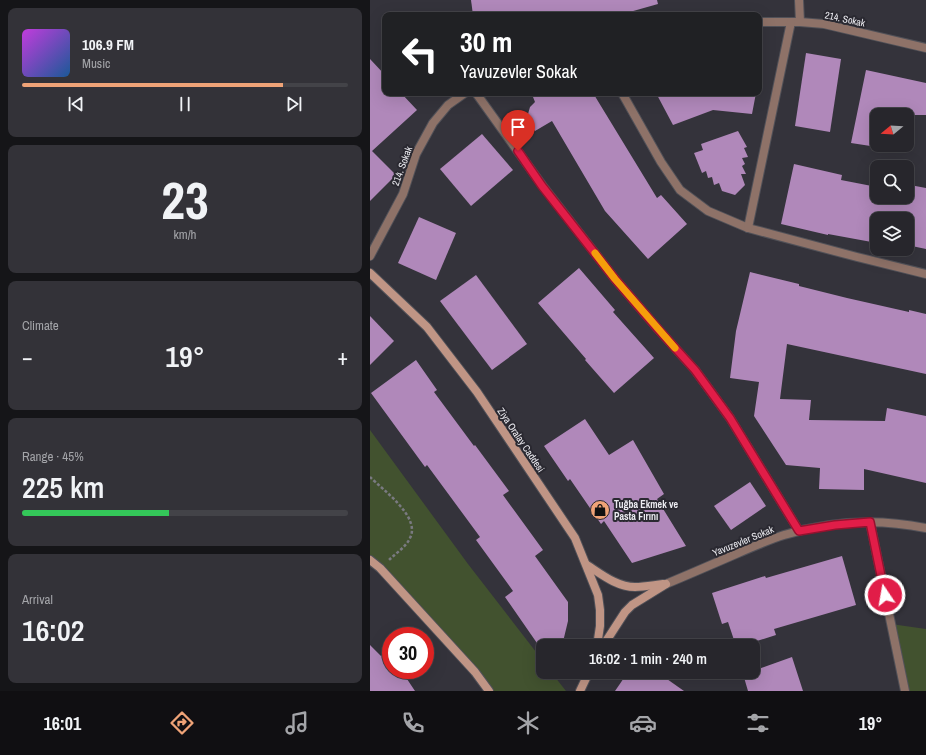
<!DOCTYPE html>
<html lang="en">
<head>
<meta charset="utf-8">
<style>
	:root { --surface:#27262c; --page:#333238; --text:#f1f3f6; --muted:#a4a5a9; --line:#434348; --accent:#efa377 }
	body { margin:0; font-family:"Archivo Narrow",sans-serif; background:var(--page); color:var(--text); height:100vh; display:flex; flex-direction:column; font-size:15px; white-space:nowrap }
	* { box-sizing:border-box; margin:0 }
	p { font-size:13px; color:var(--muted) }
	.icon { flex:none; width:22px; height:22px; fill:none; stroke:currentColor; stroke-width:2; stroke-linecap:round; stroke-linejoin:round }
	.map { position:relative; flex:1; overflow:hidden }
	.sheet { display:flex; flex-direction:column; gap:8px; padding:8px; background:#151518; width:370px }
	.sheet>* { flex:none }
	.top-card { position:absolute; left:12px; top:12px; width:380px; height:84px; border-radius:8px; box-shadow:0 4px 16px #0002,0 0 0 1px var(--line); background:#202124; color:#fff; overflow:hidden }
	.needle { width:26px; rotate:252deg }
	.fabs { position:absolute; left:500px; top:108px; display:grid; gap:8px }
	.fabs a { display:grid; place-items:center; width:44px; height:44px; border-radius:8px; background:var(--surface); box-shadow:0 4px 16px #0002,0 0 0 1px var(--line); font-size:20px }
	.speed { position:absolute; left:12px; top:627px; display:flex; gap:8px; font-size:20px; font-weight:700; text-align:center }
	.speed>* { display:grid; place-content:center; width:52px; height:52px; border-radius:50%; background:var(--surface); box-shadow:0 4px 16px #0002,0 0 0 1px var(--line); line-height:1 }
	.speed .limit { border:6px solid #d22; background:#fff; color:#111 }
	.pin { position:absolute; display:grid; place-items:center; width:34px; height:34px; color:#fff; margin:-41px -17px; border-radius:50% 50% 50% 0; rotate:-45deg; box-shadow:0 0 4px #0007 }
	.pin .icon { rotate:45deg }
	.me { position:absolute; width:44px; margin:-22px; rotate:348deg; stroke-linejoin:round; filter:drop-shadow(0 0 3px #0008) }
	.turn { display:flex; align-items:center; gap:14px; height:84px; padding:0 12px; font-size:18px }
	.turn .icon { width:52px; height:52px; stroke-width:2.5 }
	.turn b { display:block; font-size:28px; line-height:34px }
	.big { font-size:30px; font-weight:600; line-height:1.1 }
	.sheet .tile { flex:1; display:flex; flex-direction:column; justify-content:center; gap:6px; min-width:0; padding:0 14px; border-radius:8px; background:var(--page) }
	.sheet .dial { align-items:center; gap:0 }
	.dial b { font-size:52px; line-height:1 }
	.song { display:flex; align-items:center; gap:12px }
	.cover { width:48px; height:48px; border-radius:6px; background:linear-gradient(135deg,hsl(290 70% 55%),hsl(210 70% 35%)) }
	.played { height:4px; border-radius:2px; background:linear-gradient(90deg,var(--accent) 80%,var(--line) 80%) }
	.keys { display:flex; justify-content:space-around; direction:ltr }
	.heat { display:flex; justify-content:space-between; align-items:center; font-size:22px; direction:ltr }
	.charge { height:6px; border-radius:3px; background:linear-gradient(90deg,#34c759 45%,var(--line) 0) }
	.trip { position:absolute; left:166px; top:639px; width:224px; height:40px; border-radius:8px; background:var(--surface); box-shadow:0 4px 16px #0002,0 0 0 1px var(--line); font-weight:600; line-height:40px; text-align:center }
	.dock { display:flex; height:64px; justify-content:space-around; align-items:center; background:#100f12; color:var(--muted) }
	.dock .icon { width:28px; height:28px }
	.dock .on { color:var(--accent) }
	.dock b { font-size:18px; color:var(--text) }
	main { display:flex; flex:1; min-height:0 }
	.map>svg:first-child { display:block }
	.green { fill:#42522f }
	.building { fill:#b088ba }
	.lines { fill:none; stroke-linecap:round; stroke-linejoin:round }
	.street-casing { stroke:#515158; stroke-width:10 }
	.secondary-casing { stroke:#515158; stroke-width:10 }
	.path { stroke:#7a7a81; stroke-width:2.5; stroke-dasharray:3 2; stroke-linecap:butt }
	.street { stroke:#8e7268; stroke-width:8 }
	.secondary { stroke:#c09585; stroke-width:8 }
	.route-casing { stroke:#92132f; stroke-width:10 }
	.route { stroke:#e11d48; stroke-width:7 }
	.slow { stroke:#f59e0b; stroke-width:7 }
	.labels { text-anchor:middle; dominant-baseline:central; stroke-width:4; stroke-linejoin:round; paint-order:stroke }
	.street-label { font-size:10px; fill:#ececf1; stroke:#2a2931 }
	.poi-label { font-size:10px; font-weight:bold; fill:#ececf1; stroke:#2a2931; text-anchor:start }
</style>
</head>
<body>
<main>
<section class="sheet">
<div class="tile">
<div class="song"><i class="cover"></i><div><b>106.9 FM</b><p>Music</p></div></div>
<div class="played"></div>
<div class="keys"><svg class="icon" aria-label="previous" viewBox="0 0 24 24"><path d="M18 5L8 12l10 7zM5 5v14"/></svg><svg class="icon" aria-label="pause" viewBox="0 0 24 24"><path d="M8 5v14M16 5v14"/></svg><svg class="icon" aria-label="next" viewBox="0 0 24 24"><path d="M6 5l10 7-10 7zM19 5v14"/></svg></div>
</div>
<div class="tile dial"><b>23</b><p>km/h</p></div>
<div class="tile"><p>Climate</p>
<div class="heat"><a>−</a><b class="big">19°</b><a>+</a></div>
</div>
<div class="tile"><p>Range · 45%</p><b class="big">225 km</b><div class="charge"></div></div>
<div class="tile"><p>Arrival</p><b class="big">16:02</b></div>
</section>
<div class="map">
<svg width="556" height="691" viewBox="0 0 556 691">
	<rect width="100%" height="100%" fill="#34333b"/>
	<!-- green -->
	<g class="green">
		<path d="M 0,430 L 98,564 L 173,661 L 173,672 L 181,672 L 196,691 L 119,691 L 0,560 Z"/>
		<path d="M 521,624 L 556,629 L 556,691 L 535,691 Z"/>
	</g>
	<!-- building -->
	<g class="building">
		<path d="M 101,0 L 287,0 L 288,4 L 249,15 L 103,15 Z"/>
		<path d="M 436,53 L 471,59 L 460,132 L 425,126 Z"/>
		<path d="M 0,59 L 15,75 L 15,93 L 31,93 L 47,110 L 2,151 L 26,175 L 0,201 Z"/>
		<path d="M 496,70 L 556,83 L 556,115 L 507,115 L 507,147 L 481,143 Z"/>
		<path d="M 170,93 L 223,93 L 287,198 L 291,195 L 317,224 L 278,259 L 235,211 L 182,121 L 165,131 L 155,118 L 158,114 L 160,107 L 165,102 L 163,97 Z"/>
		<path d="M 286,93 L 386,93 L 382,114 L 343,110 L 303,125 Z"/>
		<path d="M 368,131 L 377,147 L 374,148 L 378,157 L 372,158 L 375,164 L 372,166 L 376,174 L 371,174 L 375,185 L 365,195 L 352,191 L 349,183 L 344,185 L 342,177 L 338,178 L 336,171 L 332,173 L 324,153 L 333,150 L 331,144 Z"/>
		<path d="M 112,134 L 143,170 L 101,206 L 70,169 Z"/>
		<path d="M 424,164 L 472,175 L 471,180 L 507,187 L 507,197 L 537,197 L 540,185 L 556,188 L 556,249 L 537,245 L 537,219 L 507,219 L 507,243 L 458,234 L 458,235 L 411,224 Z"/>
		<path d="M 49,217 L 86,233 L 66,280 L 28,263 Z"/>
		<path d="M 209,268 L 245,310 L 243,312 L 284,358 L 244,393 L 215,360 L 216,359 L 168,303 Z"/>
		<path d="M 380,272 L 429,284 L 429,286 L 477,298 L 539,312 L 539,310 L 556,314 L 556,374 L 417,344 L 410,399 L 441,400 L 439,420 L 515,421 L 517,408 L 556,416 L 556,483 L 494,469 L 494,490 L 449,489 L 450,468 L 416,465 L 384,416 L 389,382 L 360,378 L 366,331 Z"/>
		<path d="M 106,275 L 157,344 L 122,370 L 70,301 Z"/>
		<path d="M 0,316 L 24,341 L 0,365 Z"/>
		<path d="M 46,360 L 67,390 L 64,392 L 104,446 L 105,445 L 139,491 L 133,495 L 173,550 L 165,556 L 198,602 L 198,621 L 192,646 L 169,646 L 135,597 L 143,591 L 106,540 L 110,537 L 57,465 L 55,467 L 1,393 Z"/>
		<path d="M 215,419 L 239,455 L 263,440 L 294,494 L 287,499 L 316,546 L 262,563 L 234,521 L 231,524 L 200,479 L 198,481 L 174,446 Z"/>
		<path d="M 380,482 L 396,506 L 361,530 L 344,506 Z"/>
		<path d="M 472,556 L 486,605 L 404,629 L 406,635 L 371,646 L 366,646 L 358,622 L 352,624 L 342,593 L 395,576 L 396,578 Z"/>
		<path d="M 0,645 L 11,656 L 13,654 L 21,662 L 21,670 L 31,670 L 45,691 L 0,691 Z"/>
		<path d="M 422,657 L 433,691 L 378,691 L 373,674 L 383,672 L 383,671 Z"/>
		<path d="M 258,672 L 287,672 L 314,691 L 245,691 Z"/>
	</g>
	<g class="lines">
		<!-- street casing -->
		<g class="street-casing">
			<g id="street">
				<path d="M 429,0 L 430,22"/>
				<path d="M 389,22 L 430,22 L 454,24 L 556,48"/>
				<path d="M 106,93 L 172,185 L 245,279 L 288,329 L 325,370 L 360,418 L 429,531"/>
				<path d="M 252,93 L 291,162 L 310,190 L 338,211 L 378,228 L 487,257 L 556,274"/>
				<path d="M 378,228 L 421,22"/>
				<path d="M 0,256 L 33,194 L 46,154 L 63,123 L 78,105 L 95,93"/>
				<path d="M 500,522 L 535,691"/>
				<path d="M 296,584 C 320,574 343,564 366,554 C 382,547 398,540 414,535 C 460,521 510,519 556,528"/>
			</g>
		</g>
		<!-- secondary casing -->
		<g class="secondary-casing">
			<g id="secondary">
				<path d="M 0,273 L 57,327 L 107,392 L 205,538 L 228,595 L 230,610 L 230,626 L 227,646"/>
				<path d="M 0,560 L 10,568 L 105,672 L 119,691"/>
				<path d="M 217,565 C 231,574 247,587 265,587 C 274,587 284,585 293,584"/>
				<path d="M 233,646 L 255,612 L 262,605 L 296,584"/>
				<path d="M 210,691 L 219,672"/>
			</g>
		</g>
		<!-- path -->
		<path class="path" d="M 0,477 C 13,490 51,517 40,538 C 36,547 26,553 19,560"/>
		<!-- street -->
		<use href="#street" class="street"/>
		<!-- secondary -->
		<use href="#secondary" class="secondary"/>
	</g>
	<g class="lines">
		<!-- route casing -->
		<g class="route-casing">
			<path id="route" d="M 148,151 L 172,186 L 245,279 L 288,329 L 325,370 L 360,418 L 429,531 L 465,525 L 500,522 L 515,595"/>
		</g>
		<!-- route -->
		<use href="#route" class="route"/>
		<!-- slow -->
		<path class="slow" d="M 225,253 L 245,279 L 305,348"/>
	</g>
	<!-- icons -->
	<defs>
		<g id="shop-disc" transform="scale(1)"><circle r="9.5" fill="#efa377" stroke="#2a2931"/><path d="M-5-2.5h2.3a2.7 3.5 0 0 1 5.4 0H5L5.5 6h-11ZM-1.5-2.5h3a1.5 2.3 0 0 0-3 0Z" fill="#111"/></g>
	</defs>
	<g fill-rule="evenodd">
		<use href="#shop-disc" x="230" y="510"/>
	</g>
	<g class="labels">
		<!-- street labels -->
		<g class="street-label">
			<text transform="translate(475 19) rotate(12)">214. Sokak</text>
			<text transform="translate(32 166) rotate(-70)">214. Sokak</text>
			<text transform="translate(151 440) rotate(56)">Ziya Oralay Caddesi</text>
			<text transform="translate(373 541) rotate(-22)">Yavuzevler Sokak</text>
		</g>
		<!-- poi labels -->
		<g class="poi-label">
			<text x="244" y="504">Tuğba Ekmek ve<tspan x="244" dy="12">Pasta Fırını</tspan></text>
		</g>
	</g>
</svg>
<div class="fabs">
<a><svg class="needle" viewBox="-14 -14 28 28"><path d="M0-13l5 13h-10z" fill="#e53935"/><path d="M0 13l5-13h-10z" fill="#a4a5a9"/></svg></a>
<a><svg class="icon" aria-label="search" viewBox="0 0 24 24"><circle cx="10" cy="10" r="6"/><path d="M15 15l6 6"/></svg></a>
<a><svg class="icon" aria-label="layers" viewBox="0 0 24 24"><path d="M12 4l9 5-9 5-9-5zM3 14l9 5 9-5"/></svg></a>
</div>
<div class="speed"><div class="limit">30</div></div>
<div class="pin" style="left:148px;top:151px;background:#d93025"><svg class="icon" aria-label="arrive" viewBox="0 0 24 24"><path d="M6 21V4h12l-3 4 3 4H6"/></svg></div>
<svg class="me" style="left:515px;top:595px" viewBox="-20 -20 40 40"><circle r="17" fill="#e11d48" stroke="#fff" stroke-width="3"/><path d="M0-11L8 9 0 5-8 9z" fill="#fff"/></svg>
<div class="trip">16:02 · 1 min · 240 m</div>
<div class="top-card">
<div class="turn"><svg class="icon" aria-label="left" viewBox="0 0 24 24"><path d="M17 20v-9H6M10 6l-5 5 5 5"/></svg><div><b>30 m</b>Yavuzevler Sokak</div></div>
</div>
</div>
</main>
<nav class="dock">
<b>16:01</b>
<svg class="icon on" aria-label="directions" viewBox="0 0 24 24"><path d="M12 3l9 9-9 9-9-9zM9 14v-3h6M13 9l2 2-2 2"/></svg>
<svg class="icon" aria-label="music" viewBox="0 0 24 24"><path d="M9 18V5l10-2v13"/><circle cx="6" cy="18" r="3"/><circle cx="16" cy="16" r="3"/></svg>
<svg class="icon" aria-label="phone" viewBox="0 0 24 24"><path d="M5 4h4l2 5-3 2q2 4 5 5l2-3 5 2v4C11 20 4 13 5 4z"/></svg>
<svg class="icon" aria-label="climate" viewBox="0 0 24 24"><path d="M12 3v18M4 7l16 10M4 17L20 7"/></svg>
<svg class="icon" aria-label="car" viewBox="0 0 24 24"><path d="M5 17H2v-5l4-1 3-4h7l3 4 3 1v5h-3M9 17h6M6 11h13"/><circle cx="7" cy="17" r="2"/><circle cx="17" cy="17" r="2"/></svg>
<svg class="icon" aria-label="filters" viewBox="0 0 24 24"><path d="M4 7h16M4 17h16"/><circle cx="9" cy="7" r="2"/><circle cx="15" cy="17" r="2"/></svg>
<b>19°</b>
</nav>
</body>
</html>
